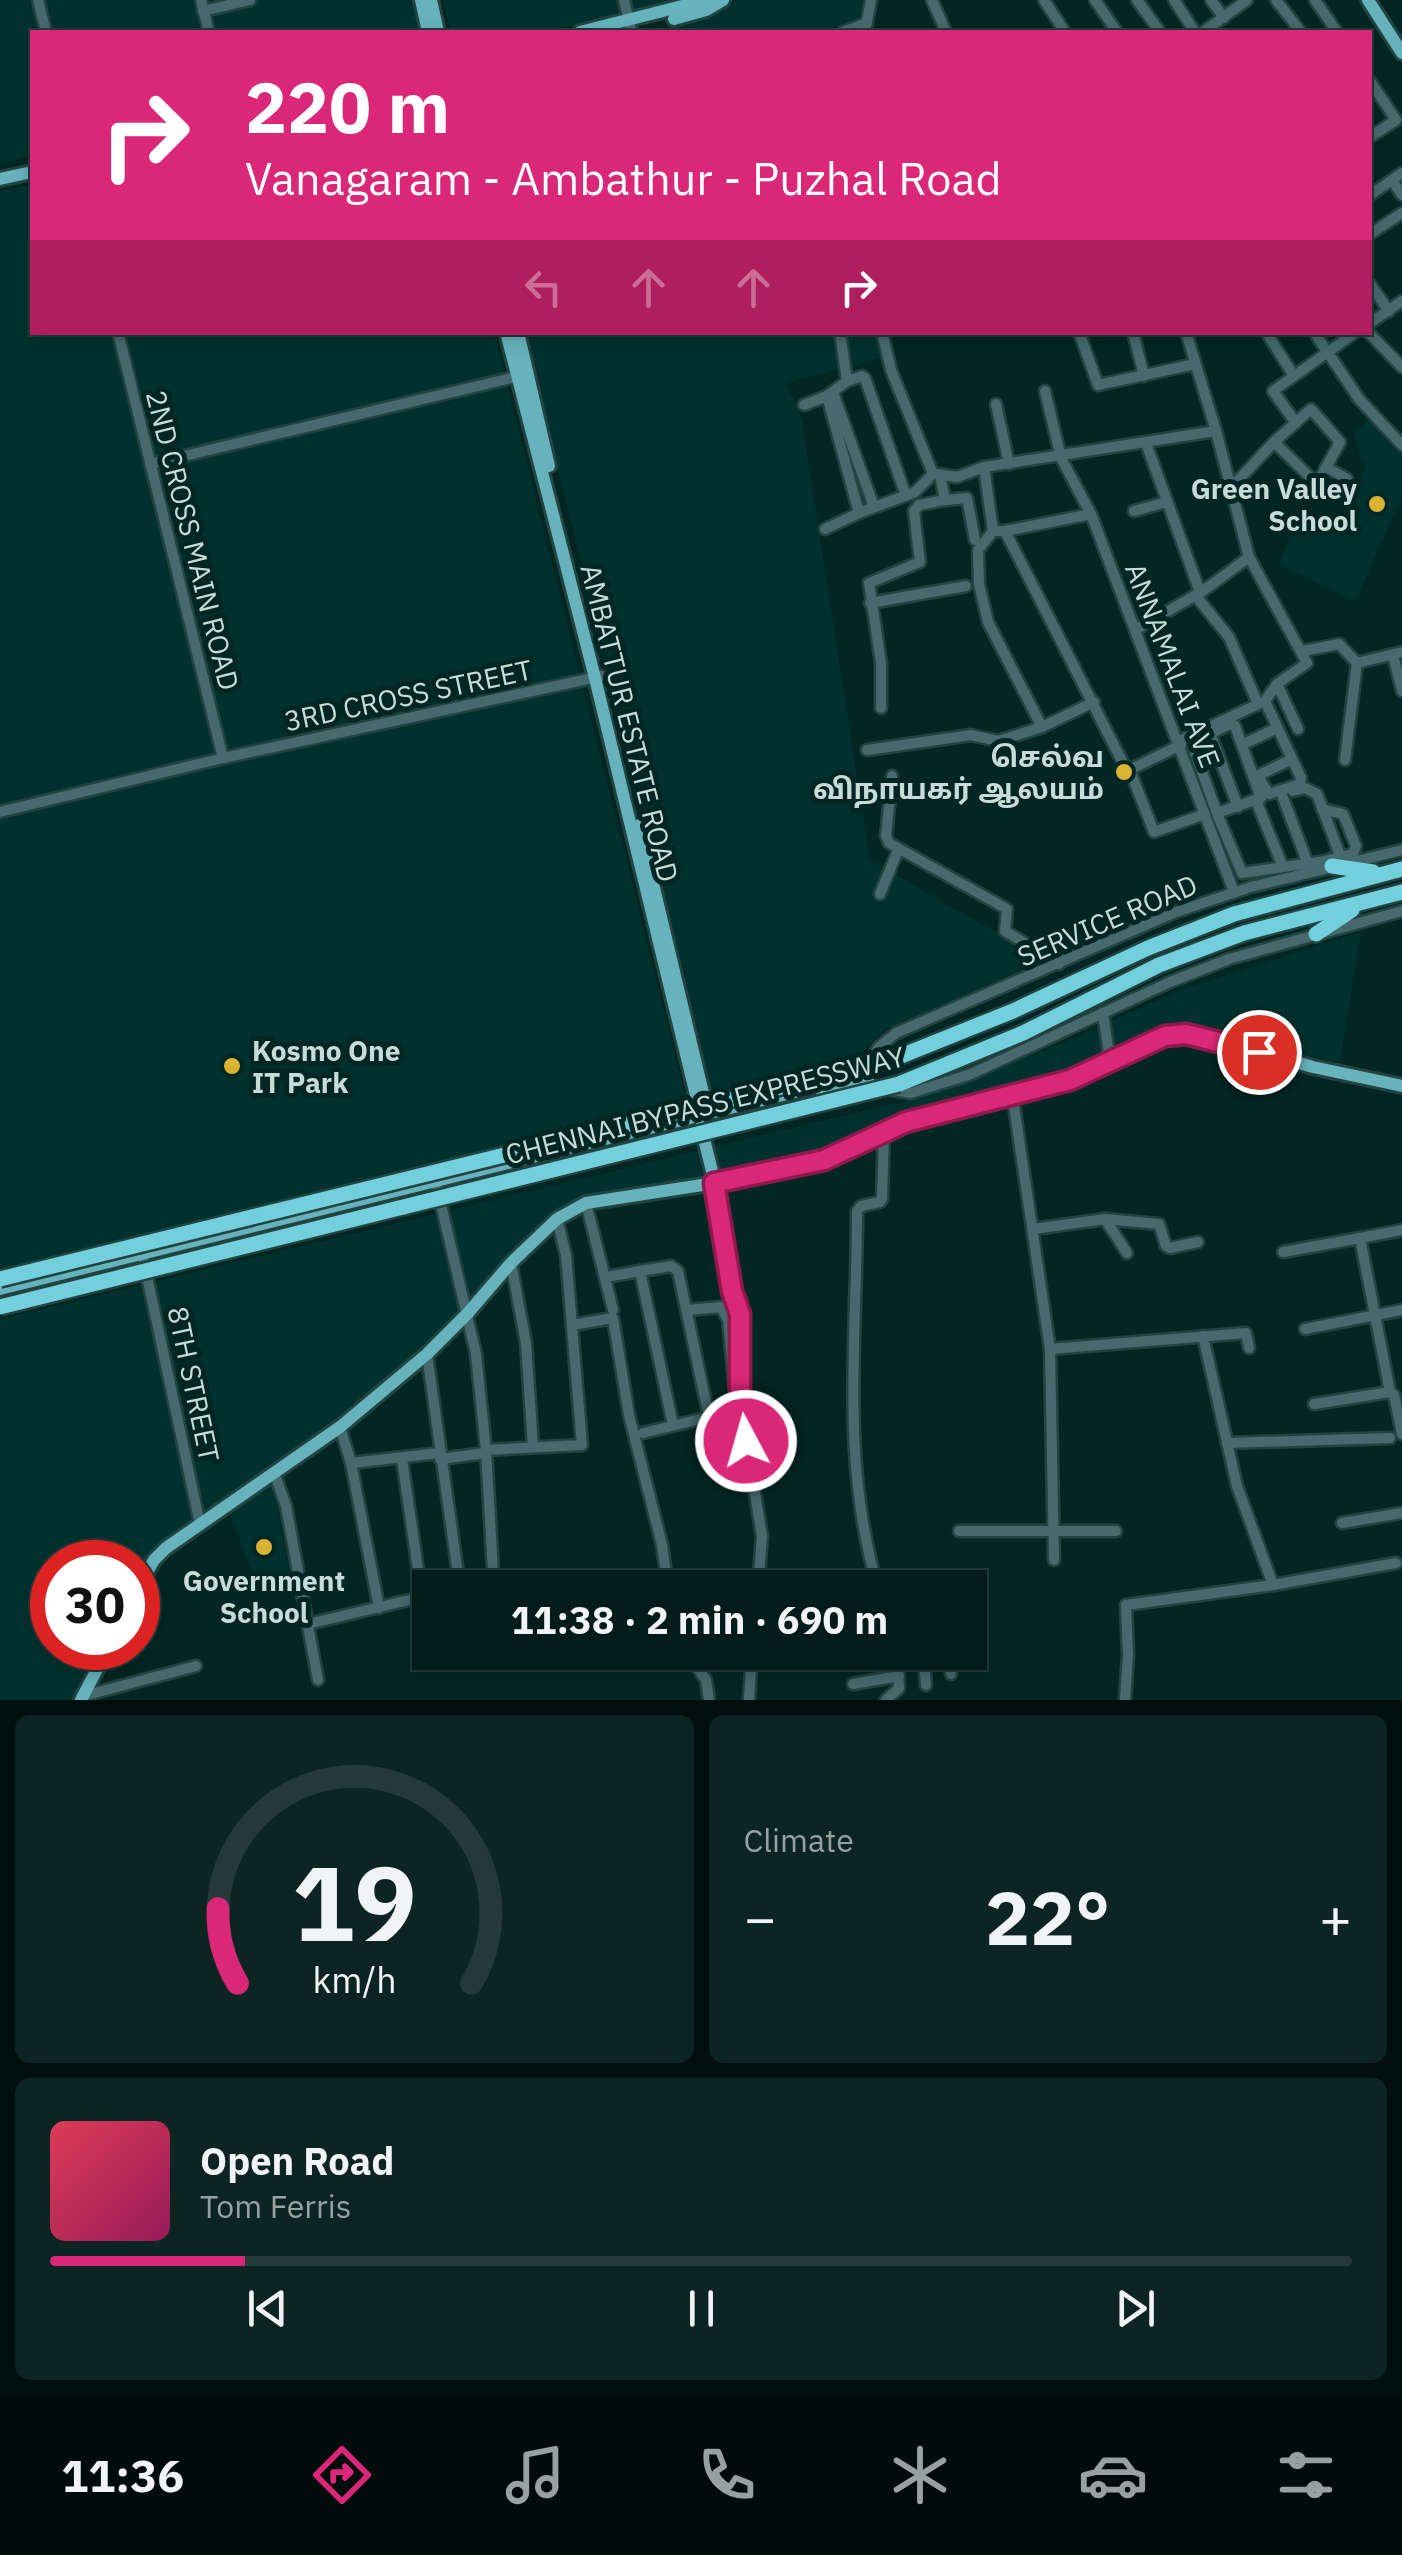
<!DOCTYPE html>
<html lang="en">
<head>
<meta charset="utf-8">
<style>
	:root { --surface:#021c1a; --page:#0c2523; --text:#f1f3f6; --muted:#96a1a2; --line:#233a39; --accent:#db2777 }
	body { margin:0; font-family:"IBM Plex Sans","Noto Sans Tamil",sans-serif; background:var(--page); color:var(--text); height:100vh; display:flex; flex-direction:column; font-size:38px; white-space:nowrap }
	* { box-sizing:border-box; margin:0 }
	p { font-size:32px; color:var(--muted) }
	.icon { flex:none; width:55px; height:55px; fill:none; stroke:currentColor; stroke-width:2; stroke-linecap:round; stroke-linejoin:round }
	.map { position:relative; height:1700px; overflow:hidden }
	.panel { display:flex; flex-direction:column; gap:15px; padding:15px; background:#010f0e; flex:1 }
	.panel>* { flex:none }
	.banner { position:absolute; left:30px; top:30px; width:1342px; height:305px; border-radius:0px; box-shadow:0 5px 15px #0003,0 0 0 2px var(--line); background:#db2777; color:#fff; overflow:hidden }
	.speed { position:absolute; left:30px; top:1540px; display:flex; gap:20px; font-size:50px; font-weight:700; text-align:center }
	.speed>* { display:grid; place-content:center; width:130px; height:130px; border-radius:50%; background:var(--surface); box-shadow:0 5px 15px #0003,0 0 0 2px var(--line); line-height:1 }
	.speed .limit { border:15px solid #d22; background:#fff; color:#111 }
	.pin { position:absolute; display:grid; place-items:center; width:85px; height:85px; color:#fff; margin:-42px; border:5px solid #fff; border-radius:50%; box-shadow:0 2px 10px #0007 }
	.me { position:absolute; width:110px; margin:-55px; rotate:354deg; stroke-linejoin:round; filter:drop-shadow(0 0 8px #0008) }
	.turn { display:flex; align-items:center; gap:35px; height:210px; padding:0 50px; font-size:45px }
	.turn .icon { width:130px; height:130px; stroke-width:2.5 }
	.turn b { display:block; font-size:70px; line-height:85px }
	.lanes { display:flex; align-items:center; height:95px; padding:0 50px; background:#0003; justify-content:center; gap:50px; direction:ltr }
	.lanes .off { opacity:.35 }
	.big { font-size:75px; font-weight:700; line-height:1.1 }
	.panel .widget { flex:1; display:flex; flex-direction:column; justify-content:center; gap:15px; min-width:0; padding:0 35px; border-radius:15px; background:var(--page) }
	.panel .dial { align-items:center; gap:0 }
	.dial svg { height:260px; overflow:visible; fill:none; stroke:var(--line); stroke-width:7; stroke-linecap:round; text-anchor:middle }
	.dial text { fill:var(--text); stroke:none }
	.song { display:flex; align-items:center; gap:30px }
	.cover { width:120px; height:120px; border-radius:15px; background:linear-gradient(135deg,hsl(350 70% 55%),hsl(330 70% 35%)) }
	.played { height:10px; border-radius:5px; background:linear-gradient(90deg,var(--accent) 15%,var(--line) 15%) }
	.keys { display:flex; justify-content:space-around; direction:ltr }
	.heat { display:flex; justify-content:space-between; align-items:center; font-size:55px; direction:ltr }
	.panel .tiles { flex:1; display:grid; gap:15px; grid-template-columns:1fr 1fr }
	.widget:last-child { grid-column:span 2 }
	.trip { position:absolute; left:412px; top:1570px; width:575px; height:100px; border-radius:0px; background:var(--surface); box-shadow:0 5px 15px #0003,0 0 0 2px var(--line); font-weight:700; line-height:100px; text-align:center }
	.dock { display:flex; height:160px; justify-content:space-around; align-items:center; background:#010b0a; color:var(--muted) }
	.dock .icon { width:70px; height:70px }
	.dock .active { color:var(--accent) }
	.dock b { font-size:45px; color:var(--text) }
	.map>svg:first-child { display:block }
	.built { fill:#00312e }
	.lines { fill:none; stroke-linecap:round; stroke-linejoin:round }
	.minor-casing { stroke:#224340; stroke-width:15 }
	.major-casing { stroke:#224340; stroke-width:18 }
	.highway-casing { stroke:#224340; stroke-width:20 }
	.minor { stroke:#46696e; stroke-width:10 }
	.major { stroke:#66b3bd; stroke-width:12 }
	.highway { stroke:#72d0dd; stroke-width:15 }
	.highway-bridge-casing { stroke:#224340; stroke-width:20; stroke-linecap:butt }
	.highway-bridge { stroke:#72d0dd; stroke-width:15 }
	.route-casing { stroke:#8e194d; stroke-width:25 }
	.route { stroke:#db2777; stroke-width:18 }
	.poi-dot { fill:#dab333; stroke:#022623; stroke-width:4 }
	.labels { text-anchor:middle; dominant-baseline:central; stroke-width:10; stroke-linejoin:round; paint-order:stroke }
	.poi-label { font-size:28px; font-weight:bold; fill:#c8dbd8; stroke:#022623; text-anchor:end }
	.street-label { font-size:28px; fill:#c8dbd8; stroke:#022623 }
</style>
</head>
<body>
<div class="map">
<svg width="1402" height="1700" viewBox="0 0 1402 1700">
	<rect width="100%" height="100%" fill="#022623"/>
	<!-- built -->
	<g class="built">
		<path d="M 0,0 L 414,0 L 421,30 L 32,32 L 32,156 L 0,164 Z"/>
		<path d="M 443,0 L 684,0 L 546,32 L 451,32 Z"/>
		<path d="M 735,0 L 862,0 L 856,32 L 639,32 L 697,18 Z"/>
		<path d="M 32,184 L 32,332 L 494,333 L 686,1098 L 420,1168 L 0,1269 L 0,192 Z"/>
		<path d="M 522,333 L 877,333 L 881,358 L 786,383 L 802,420 L 870,860 L 1044,960 L 886,1029 L 858,1057 L 711,1093 L 632,754 Z"/>
		<path d="M 1370,418 L 1402,448 L 1402,496 L 1355,602 L 1279,565 L 1299,512 L 1347,534 L 1365,468 L 1354,435 Z"/>
		<path d="M 1361,932 L 1340,1063 L 1182,1024 L 1058,1073 L 948,1103 L 807,1157 L 603,1194 L 561,1208 L 439,1332 L 337,1421 L 153,1553 L 138,1574 L 138,1562 L 52,1562 L 52,1648 L 98,1648 L 72,1700 L 0,1700 L 0,1319 L 925,1096 L 1072,1039 L 1182,989 Z"/>
		<path d="M 273,1483 L 291,1581 L 258,1590 L 230,1513 Z"/>
	</g>
	<g class="lines">
		<!-- minor casing -->
		<g class="minor-casing">
			<g id="minor">
				<path d="M 38,0 L 46,32"/>
				<path d="M 201,0 L 209,32"/>
				<path d="M 624,0 L 631,29"/>
				<path d="M 932,0 L 946,32"/>
				<path d="M 1044,0 L 1065,32"/>
				<path d="M 1095,0 L 1117,32"/>
				<path d="M 1137,0 L 1160,32"/>
				<path d="M 1174,0 L 1195,32"/>
				<path d="M 1211,0 L 1224,18"/>
				<path d="M 1276,0 L 1301,32"/>
				<path d="M 1315,0 L 1337,32"/>
				<path d="M 203,11 L 250,0"/>
				<path d="M 843,32 L 867,23"/>
				<path d="M 865,32 L 871,0"/>
				<path d="M 1203,32 L 1247,0"/>
				<path d="M 1370,81 L 1396,120 L 1370,137"/>
				<path d="M 1392,180 L 1402,195"/>
				<path d="M 1370,195 L 1402,173"/>
				<path d="M 1370,234 L 1402,213"/>
				<path d="M 1370,284 L 1389,311"/>
				<path d="M 1370,323 L 1402,301"/>
				<path d="M 118,332 L 223,758"/>
				<path d="M 840,332 L 847,381 L 827,396 L 859,513 L 915,492 L 933,474"/>
				<path d="M 882,332 L 891,370 L 933,474"/>
				<path d="M 1079,332 L 1098,385 L 1195,364"/>
				<path d="M 1133,332 L 1144,376"/>
				<path d="M 1266,332 L 1294,376"/>
				<path d="M 1314,332 L 1359,399 L 1402,445"/>
				<path d="M 1368,332 L 1402,367"/>
				<path d="M 847,381 L 862,376 L 865,378 L 906,496"/>
				<path d="M 1045,391 L 1061,458 L 1091,514 L 1234,892"/>
				<path d="M 833,392 L 874,507"/>
				<path d="M 996,404 L 1009,464"/>
				<path d="M 804,405 L 827,396"/>
				<path d="M 1296,423 L 1273,391 L 1356,332"/>
				<path d="M 1146,443 L 1200,592"/>
				<path d="M 150,464 L 524,375"/>
				<path d="M 984,467 L 993,531 L 1005,531 L 1124,765 L 1131,769 L 1181,745"/>
				<path d="M 1326,467 L 1347,479"/>
				<path d="M 937,474 L 957,477 L 984,467 L 1216,431"/>
				<path d="M 1231,488 L 1274,442 L 1311,409 L 1340,442 L 1317,484 L 1274,442"/>
				<path d="M 945,500 L 967,498 L 975,540"/>
				<path d="M 1134,511 L 1167,502"/>
				<path d="M 825,529 L 859,513"/>
				<path d="M 993,531 L 978,550 L 979,584 L 988,622 L 1042,727 L 1094,702"/>
				<path d="M 1005,531 L 1091,514"/>
				<path d="M 1195,595 L 1229,637 L 1258,704"/>
				<path d="M 870,603 L 966,586"/>
				<path d="M 1135,630 L 1203,591 L 1249,557"/>
				<path d="M 1303,651 L 1339,644 L 1357,663 L 1402,652"/>
				<path d="M 1393,655 L 1402,691"/>
				<path d="M 1277,684 L 1298,729"/>
				<path d="M 881,708 L 881,663 L 869,583 L 920,562 L 914,511 L 919,505 L 945,500 L 940,475"/>
				<path d="M 1230,724 L 1235,726 L 1261,798 L 1217,813 L 1193,747 L 1201,738 Z"/>
				<path d="M 1208,728 L 1238,807"/>
				<path d="M 1179,741 L 1265,701 L 1277,684 L 1307,663 L 1249,557 L 1216,431 L 1186,332"/>
				<path d="M 1246,743 L 1277,728"/>
				<path d="M 867,750 L 971,735 L 998,741 L 1042,727"/>
				<path d="M 1345,760 L 1357,663"/>
				<path d="M 1129,768 L 1154,832 L 1205,814"/>
				<path d="M 1259,775 L 1292,759"/>
				<path d="M 892,776 L 886,836 L 889,843 L 1007,909 L 1005,931 L 1059,964"/>
				<path d="M 1261,781 L 1269,794 L 1300,784 L 1301,778 L 1265,701"/>
				<path d="M 1293,791 L 1305,788 L 1317,794 L 1341,858"/>
				<path d="M 1282,795 L 1308,864"/>
				<path d="M 1257,803 L 1283,867"/>
				<path d="M 0,812 L 223,758 L 602,676"/>
				<path d="M 1218,816 L 1242,873 L 1319,862 L 1353,854 L 1356,846 L 1343,814 L 1322,809"/>
				<path d="M 880,894 L 898,850"/>
				<path d="M 1103,1013 L 1110,1061"/>
				<path d="M 866,1066 L 879,1047 L 896,1033 L 1176,912 L 1251,887 L 1402,850"/>
				<path d="M 887,1089 L 911,1093 L 971,1074 L 1170,982 L 1229,959 L 1402,911"/>
				<path d="M 1012,1092 L 1050,1349 L 1054,1560"/>
				<path d="M 436,1183 L 476,1354 L 486,1450 L 493,1571 L 490,1580 L 464,1588"/>
				<path d="M 715,1183 L 732,1291 L 740,1314 L 741,1410 L 762,1536 L 758,1588"/>
				<path d="M 586,1203 L 613,1310"/>
				<path d="M 1105,1219 L 1127,1253"/>
				<path d="M 1033,1229 L 1105,1219 L 1159,1224 L 1166,1246 L 1170,1248 L 1198,1242"/>
				<path d="M 1402,1230 L 1360,1238 L 1390,1392 L 1394,1395 L 1402,1434"/>
				<path d="M 1283,1252 L 1360,1238"/>
				<path d="M 142,1253 L 200,1524"/>
				<path d="M 511,1263 L 526,1343 L 533,1447"/>
				<path d="M 640,1271 L 671,1266 L 678,1271 L 709,1417 L 643,1433"/>
				<path d="M 606,1277 L 640,1271 L 673,1425"/>
				<path d="M 687,1310 L 721,1307 L 728,1320 L 736,1399 L 731,1409 L 709,1417"/>
				<path d="M 572,1325 L 613,1318 L 629,1415 L 662,1545 L 668,1588"/>
				<path d="M 1305,1329 L 1402,1310"/>
				<path d="M 1203,1336 L 1237,1486 L 1273,1585"/>
				<path d="M 1050,1349 L 1246,1333 L 1249,1348"/>
				<path d="M 427,1354 L 460,1588"/>
				<path d="M 1314,1404 L 1390,1392"/>
				<path d="M 340,1427 L 351,1463 L 379,1608"/>
				<path d="M 1227,1443 L 1390,1438"/>
				<path d="M 486,1450 L 582,1445 L 566,1255 L 557,1219"/>
				<path d="M 402,1459 L 422,1597"/>
				<path d="M 440,1459 L 486,1453"/>
				<path d="M 351,1463 L 439,1453"/>
				<path d="M 275,1475 L 286,1506 L 318,1680"/>
				<path d="M 1342,1523 L 1402,1513"/>
				<path d="M 959,1531 L 1116,1531"/>
				<path d="M 878,1588 C 840,1460 857,1341 857,1211 L 861,1206 L 880,1202 L 882,1199 L 884,1132"/>
				<path d="M 308,1624 L 430,1595"/>
				<path d="M 970,1632 L 972,1631"/>
				<path d="M 686,1652 L 706,1680 L 709,1700"/>
				<path d="M 923,1652 L 926,1685"/>
				<path d="M 948,1652 L 951,1674"/>
				<path d="M 853,1684 L 899,1676"/>
				<path d="M 83,1696 L 196,1666"/>
				<path d="M 749,1700 L 752,1652"/>
				<path d="M 886,1700 L 899,1688 L 897,1652"/>
				<path d="M 1125,1700 L 1128,1655 L 1126,1605 L 1273,1585 L 1396,1563"/>
			</g>
		</g>
		<!-- major casing -->
		<g class="major-casing">
			<g id="major">
				<path d="M 421,0 L 428,32"/>
				<path d="M 431,0 L 438,32"/>
				<path d="M 1368,0 L 1402,53"/>
				<path d="M 674,19 L 706,10 L 723,0"/>
				<path d="M 580,32 L 706,0"/>
				<path d="M 0,179 L 32,172"/>
				<path d="M 506,332 L 595,678 L 701,1116"/>
				<path d="M 518,332 L 549,466"/>
				<path d="M 639,825 L 703,1093"/>
				<path d="M 822,1096 L 869,1083"/>
				<path d="M 701,1127 L 715,1183"/>
				<path d="M 0,1289 L 867,1074"/>
				<path d="M 138,1588 L 154,1560 L 166,1548 L 340,1427 L 427,1354 L 468,1313 L 511,1263 L 557,1219 L 586,1203 L 715,1183 L 824,1160 L 906,1121 L 1071,1080 L 1172,1034 L 1232,1044 L 1313,1067 L 1402,1086"/>
				<path d="M 81,1700 L 108,1648"/>
			</g>
		</g>
		<!-- highway casing -->
		<g class="highway-casing">
			<g id="highway">
				<path d="M 1332,866 L 1373,872"/>
				<path d="M 1316,934 L 1352,910"/>
				<path d="M 891,1060 L 1013,1011 L 1148,948 L 1234,914 L 1402,869"/>
				<path d="M 899,1084 L 1023,1033 L 1159,965 L 1244,933 L 1402,892"/>
			</g>
		</g>
		<!-- minor -->
		<use href="#minor" class="minor"/>
		<!-- major -->
		<use href="#major" class="major"/>
		<!-- highway -->
		<use href="#highway" class="highway"/>
		<!-- highway-bridge casing -->
		<g class="highway-bridge-casing">
			<g id="highway-bridge">
				<path d="M 0,1279 L 891,1060"/>
				<path d="M 0,1307 L 899,1084"/>
			</g>
		</g>
		<!-- highway-bridge -->
		<use href="#highway-bridge" class="highway-bridge"/>
	</g>
	<g class="lines">
		<!-- route casing -->
		<g class="route-casing">
			<path id="route" d="M 746,1441 L 740,1410 L 740,1314 L 732,1291 L 714,1183 L 824,1160 L 906,1122 L 1070,1080 L 1165,1036 L 1186,1034 L 1259,1052"/>
		</g>
		<!-- route -->
		<use href="#route" class="route"/>
	</g>
	<!-- markers -->
	<g class="poi-dot">
		<circle cx="1377" cy="504" r="10"/>
		<circle cx="1124" cy="772" r="10"/>
		<circle cx="232" cy="1066" r="10"/>
		<circle cx="264" cy="1547" r="10"/>
	</g>
	<g class="labels">
		<!-- poi labels -->
		<g class="poi-label">
			<text x="1357" y="488">Green Valley<tspan x="1357" dy="32">School</tspan></text>
			<text x="1104" y="756">செல்வ<tspan x="1104" dy="32">விநாயகர் ஆலயம்</tspan></text>
			<text x="252" y="1050" text-anchor="start">Kosmo One<tspan x="252" dy="32">IT Park</tspan></text>
			<text x="264" y="1580" text-anchor="middle">Government<tspan x="264" dy="32">School</tspan></text>
		</g>
		<!-- street labels -->
		<g class="street-label">
			<text transform="translate(193 540) rotate(76)">2ND CROSS MAIN ROAD</text>
			<text transform="translate(1173 665) rotate(69)">ANNAMALAI AVE</text>
			<text transform="translate(408 695) rotate(-12)">3RD CROSS STREET</text>
			<text transform="translate(630 723) rotate(76)">AMBATTUR ESTATE ROAD</text>
			<text transform="translate(1107 920) rotate(-23)">SERVICE ROAD</text>
			<text transform="translate(705 1105) rotate(-14)">CHENNAI BYPASS EXPRESSWAY</text>
			<text transform="translate(194 1384) rotate(78)">8TH STREET</text>
		</g>
	</g>
</svg>
<div class="speed"><div class="limit">30</div></div>
<div class="pin" style="left:1259px;top:1052px;background:#d93025"><svg class="icon" aria-label="arrive" viewBox="0 0 24 24"><path d="M6 21V4h12l-3 4 3 4H6"/></svg></div>
<svg class="me" style="left:746px;top:1441px" viewBox="-20 -20 40 40"><circle r="17" fill="#db2777" stroke="#fff" stroke-width="3"/><path d="M0-11L8 9 0 5-8 9z" fill="#fff"/></svg>
<div class="trip">11:38 · 2 min · 690 m</div>
<div class="banner">
<div class="turn"><svg class="icon" aria-label="right" viewBox="0 0 24 24"><path d="M7 20v-9h11M14 6l5 5-5 5"/></svg><div><b>220 m</b>Vanagaram - Ambathur - Puzhal Road</div></div>
<div class="lanes"><svg class="icon off" aria-label="left" viewBox="0 0 24 24"><path d="M17 20v-9H6M10 6l-5 5 5 5"/></svg><svg class="icon off" aria-label="ahead" viewBox="0 0 24 24"><path d="M12 20V5M6 11l6-6 6 6"/></svg><svg class="icon off" aria-label="ahead" viewBox="0 0 24 24"><path d="M12 20V5M6 11l6-6 6 6"/></svg><svg class="icon" aria-label="right" viewBox="0 0 24 24"><path d="M7 20v-9h11M14 6l5 5-5 5"/></svg></div>
</div>
</div>
<section class="panel">
<div class="tiles">
<div class="widget dial"><svg viewBox="0 0 100 80">
<path d="M14 69A42 42 0 1 1 86 69"/>
<path d="M14 69A42 42 0 0 1 8 46" stroke="#db2777"/>
<text x="50" y="56" font-size="32" font-weight="700">19</text>
<text x="50" y="72" font-size="11">km/h</text>
</svg></div>
<div class="widget"><p>Climate</p>
<div class="heat"><a>−</a><b class="big">22°</b><a>+</a></div>
</div>
<div class="widget">
<div class="song"><i class="cover"></i><div><b>Open Road</b><p>Tom Ferris</p></div></div>
<div class="played"></div>
<div class="keys"><svg class="icon" aria-label="previous" viewBox="0 0 24 24"><path d="M18 5L8 12l10 7zM5 5v14"/></svg><svg class="icon" aria-label="pause" viewBox="0 0 24 24"><path d="M8 5v14M16 5v14"/></svg><svg class="icon" aria-label="next" viewBox="0 0 24 24"><path d="M6 5l10 7-10 7zM19 5v14"/></svg></div>
</div>
</div>
</section>
<nav class="dock">
<b>11:36</b>
<svg class="icon active" aria-label="directions" viewBox="0 0 24 24"><path d="M12 3l9 9-9 9-9-9zM9 14v-3h6M13 9l2 2-2 2"/></svg>
<svg class="icon" aria-label="music" viewBox="0 0 24 24"><path d="M9 18V5l10-2v13"/><circle cx="6" cy="18" r="3"/><circle cx="16" cy="16" r="3"/></svg>
<svg class="icon" aria-label="phone" viewBox="0 0 24 24"><path d="M5 4h4l2 5-3 2q2 4 5 5l2-3 5 2v4C11 20 4 13 5 4z"/></svg>
<svg class="icon" aria-label="climate" viewBox="0 0 24 24"><path d="M12 3v18M4 7l16 10M4 17L20 7"/></svg>
<svg class="icon" aria-label="car" viewBox="0 0 24 24"><path d="M5 17H2v-5l4-1 3-4h7l3 4 3 1v5h-3M9 17h6M6 11h13"/><circle cx="7" cy="17" r="2"/><circle cx="17" cy="17" r="2"/></svg>
<svg class="icon" aria-label="filters" viewBox="0 0 24 24"><path d="M4 7h16M4 17h16"/><circle cx="9" cy="7" r="2"/><circle cx="15" cy="17" r="2"/></svg>
</nav>
</body>
</html>
